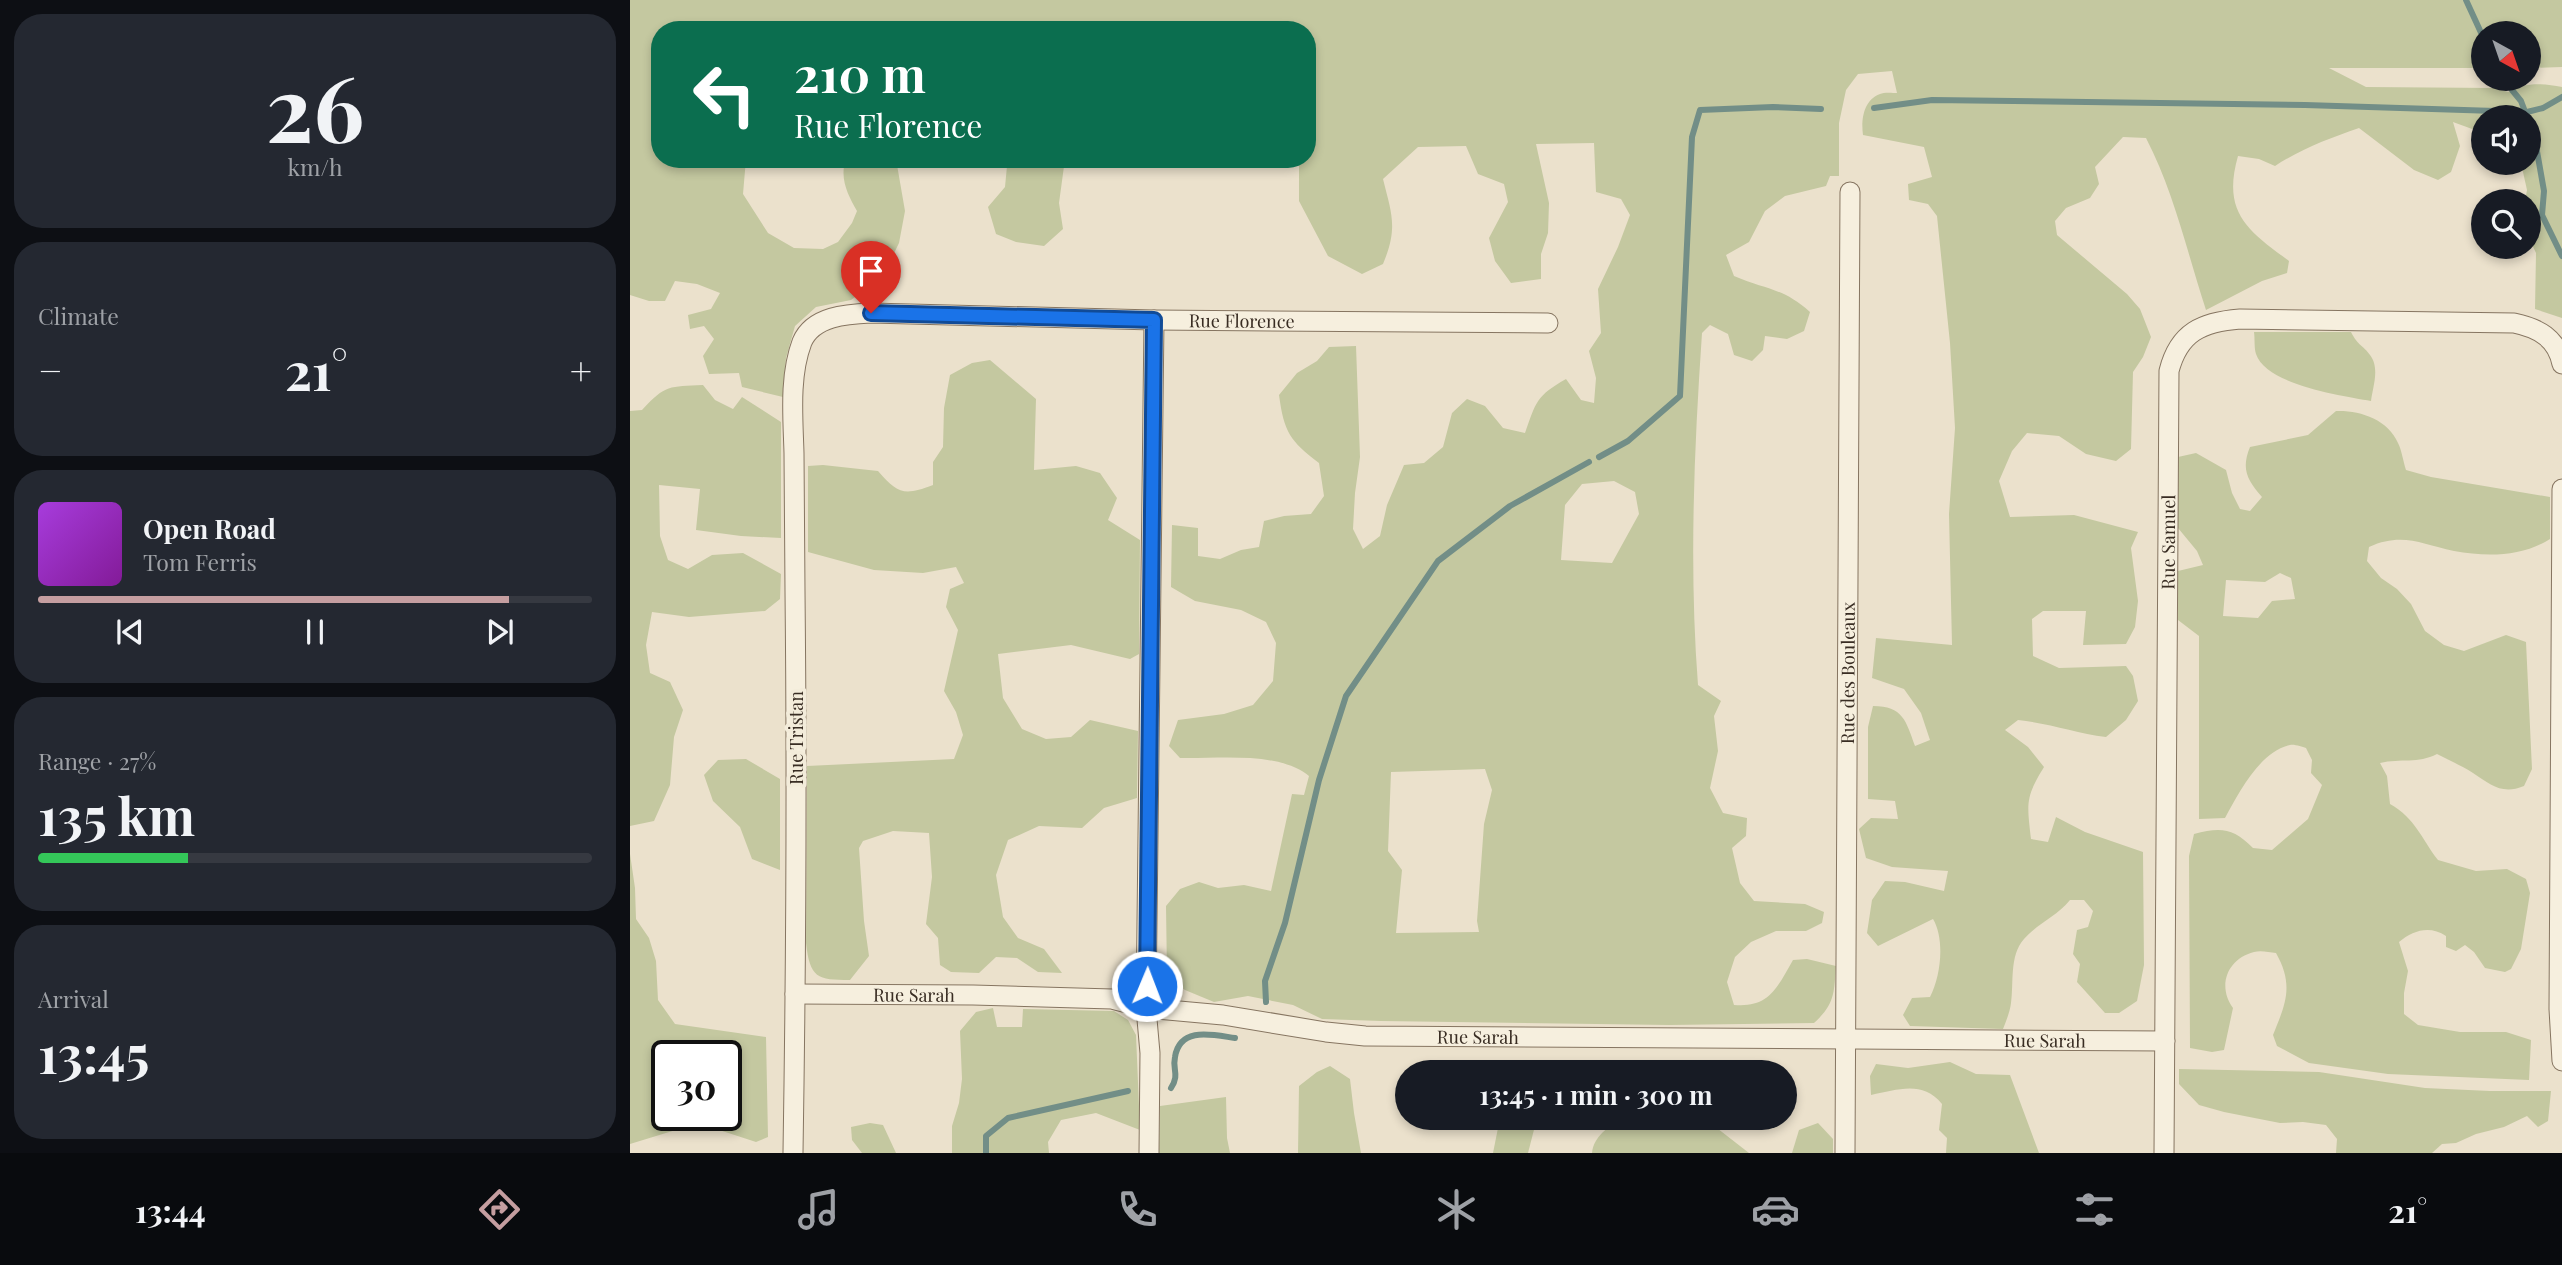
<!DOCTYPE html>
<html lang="en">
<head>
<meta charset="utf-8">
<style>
	:root { --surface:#171b24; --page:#242831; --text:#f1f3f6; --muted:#9ea1a6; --line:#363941; --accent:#c59ea0 }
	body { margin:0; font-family:"Playfair Display",serif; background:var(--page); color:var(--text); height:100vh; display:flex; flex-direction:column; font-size:26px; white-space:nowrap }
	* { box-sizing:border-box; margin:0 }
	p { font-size:23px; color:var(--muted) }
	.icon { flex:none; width:38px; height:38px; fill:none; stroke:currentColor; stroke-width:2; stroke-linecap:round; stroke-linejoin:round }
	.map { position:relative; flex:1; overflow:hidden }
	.panel { display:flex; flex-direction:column; gap:14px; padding:14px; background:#0d0f14; width:630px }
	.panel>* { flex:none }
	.guide { position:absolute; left:21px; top:21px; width:665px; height:147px; border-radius:28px; box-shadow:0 4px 10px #0003; background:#0b6e4f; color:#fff; overflow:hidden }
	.needle { width:46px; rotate:140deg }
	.buttons { position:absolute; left:1841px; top:21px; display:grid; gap:14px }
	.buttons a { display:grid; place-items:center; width:70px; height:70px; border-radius:50%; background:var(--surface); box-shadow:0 4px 10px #0003; font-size:35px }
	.speed { position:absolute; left:21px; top:1040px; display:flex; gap:14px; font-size:35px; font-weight:700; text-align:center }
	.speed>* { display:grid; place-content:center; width:91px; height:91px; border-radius:50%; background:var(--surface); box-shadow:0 4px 10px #0003; line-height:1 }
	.speed .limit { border:4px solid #111; border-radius:10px; background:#fff; color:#111 }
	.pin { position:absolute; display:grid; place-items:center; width:60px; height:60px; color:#fff; margin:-72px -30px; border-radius:50% 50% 50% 0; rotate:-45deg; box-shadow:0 0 7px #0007 }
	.pin .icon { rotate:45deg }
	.me { position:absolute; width:77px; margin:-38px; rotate:1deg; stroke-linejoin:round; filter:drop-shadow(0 0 5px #0008) }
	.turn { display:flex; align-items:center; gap:24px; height:147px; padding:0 28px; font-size:32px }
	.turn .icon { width:91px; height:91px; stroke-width:2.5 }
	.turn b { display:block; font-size:49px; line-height:60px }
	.big { font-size:52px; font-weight:700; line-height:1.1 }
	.panel .card { flex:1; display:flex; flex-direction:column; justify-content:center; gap:10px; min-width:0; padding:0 24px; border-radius:28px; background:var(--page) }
	.panel .dial { align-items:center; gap:0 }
	.dial b { font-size:91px; line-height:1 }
	.song { display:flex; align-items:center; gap:21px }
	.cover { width:84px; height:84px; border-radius:10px; background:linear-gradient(135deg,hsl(280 70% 55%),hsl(290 70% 35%)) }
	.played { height:7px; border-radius:4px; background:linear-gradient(90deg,var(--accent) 85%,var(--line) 85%) }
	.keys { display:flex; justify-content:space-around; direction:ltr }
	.heat { display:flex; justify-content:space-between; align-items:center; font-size:38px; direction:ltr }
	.charge { height:10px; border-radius:5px; background:linear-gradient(90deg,#34c759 27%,var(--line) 0) }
	.trip { position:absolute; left:765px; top:1060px; width:402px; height:70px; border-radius:35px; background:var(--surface); box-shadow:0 4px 10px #0003; font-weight:700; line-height:70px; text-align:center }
	.tabs { display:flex; height:112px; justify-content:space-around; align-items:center; background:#090b0e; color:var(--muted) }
	.tabs .icon { width:49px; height:49px }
	.tabs .selected { color:var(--accent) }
	.tabs b { font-size:32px; color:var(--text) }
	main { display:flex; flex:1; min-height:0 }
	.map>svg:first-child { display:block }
	.green { fill:#c4c8a0; fill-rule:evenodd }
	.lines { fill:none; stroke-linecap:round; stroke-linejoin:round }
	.stream { stroke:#728e87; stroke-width:6 }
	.minor-casing { stroke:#867561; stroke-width:21 }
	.minor { stroke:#f6efde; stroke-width:19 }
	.route-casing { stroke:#114b97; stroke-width:18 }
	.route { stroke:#1a73e8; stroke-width:12 }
	.labels { text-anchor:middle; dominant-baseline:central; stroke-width:7; stroke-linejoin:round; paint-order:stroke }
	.street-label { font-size:18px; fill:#392d23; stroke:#f3ecda }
</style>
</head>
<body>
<main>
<section class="panel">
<div class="card dial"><b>26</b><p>km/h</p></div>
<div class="card"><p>Climate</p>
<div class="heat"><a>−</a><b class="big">21°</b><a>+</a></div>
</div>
<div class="card">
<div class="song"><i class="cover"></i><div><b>Open Road</b><p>Tom Ferris</p></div></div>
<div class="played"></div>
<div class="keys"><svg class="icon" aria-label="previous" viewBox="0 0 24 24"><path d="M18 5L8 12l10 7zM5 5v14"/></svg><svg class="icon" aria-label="pause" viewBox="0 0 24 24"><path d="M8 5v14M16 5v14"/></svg><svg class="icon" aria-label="next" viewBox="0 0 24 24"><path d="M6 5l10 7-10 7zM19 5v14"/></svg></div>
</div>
<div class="card"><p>Range · 27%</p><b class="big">135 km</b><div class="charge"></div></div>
<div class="card"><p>Arrival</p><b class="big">13:45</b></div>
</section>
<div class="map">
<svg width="1932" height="1153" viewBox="0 0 1932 1153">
	<rect width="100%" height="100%" fill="#ebe1cc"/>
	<!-- green -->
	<g class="green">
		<path d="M 0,0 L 1932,0 L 1932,67 L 1899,68 L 1899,33 L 1853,33 L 1853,68 L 1699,68 L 1736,87 L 1865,88 L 1878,92 C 1894,82 1913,83 1932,87 L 1932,318 L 1905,309 L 1906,253 L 1899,238 L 1899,201 L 1895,201 L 1897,190 L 1891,163 L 1899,163 L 1899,117 L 1853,117 L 1853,133 L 1823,122 L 1830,146 L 1821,172 L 1808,180 L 1784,170 L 1729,128 C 1700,138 1671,149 1645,166 L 1629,159 L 1608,156 C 1592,212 1617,230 1659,261 L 1657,273 L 1632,281 L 1576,310 C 1557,252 1544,192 1516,138 L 1493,137 L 1465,167 L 1469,184 L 1460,198 L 1436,208 L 1425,221 L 1427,235 L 1497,294 L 1510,309 L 1521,337 L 1513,357 L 1503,372 L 1501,449 L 1486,461 L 1456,454 L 1429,436 L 1397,433 L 1382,451 L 1369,481 L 1380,517 L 1444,515 L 1508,532 L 1501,548 L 1508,601 L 1505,627 L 1496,644 L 1453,645 L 1456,611 L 1413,611 L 1402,619 L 1403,656 L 1429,668 L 1496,666 L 1503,676 L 1508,701 L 1496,720 L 1476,737 C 1446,733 1418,723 1388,720 L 1375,730 L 1398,747 L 1414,767 C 1395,798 1397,803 1401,839 L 1418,842 L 1426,817 L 1455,832 L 1513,852 L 1514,965 L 1507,1001 L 1489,1013 L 1475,1013 L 1447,982 L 1450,964 L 1443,954 L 1447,930 L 1458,927 L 1463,911 L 1454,900 L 1440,900 C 1426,917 1408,923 1394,939 C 1379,956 1384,983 1381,1003 C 1380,1012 1376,1021 1373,1029 L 1280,1026 L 1273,1015 L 1282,998 L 1300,997 C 1311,976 1315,939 1303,919 L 1248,946 L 1237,933 L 1242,900 L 1255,881 L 1275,882 L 1314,891 L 1318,871 L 1262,867 L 1236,858 L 1229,829 L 1241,818 L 1268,819 L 1265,801 L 1238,799 L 1238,727 L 1243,706 C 1273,706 1276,721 1285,746 L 1300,740 L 1291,713 L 1274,689 L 1242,678 L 1246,638 L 1322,645 L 1319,514 L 1325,428 L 1320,343 L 1307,216 L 1298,204 L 1279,200 L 1278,184 L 1302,177 L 1294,147 L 1233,135 C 1231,121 1233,100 1250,94 C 1254,92 1263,93 1267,93 L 1262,71 L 1228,74 L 1216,90 L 1209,123 L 1209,176 L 1200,176 L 1196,186 L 1155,196 L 1135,211 L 1119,242 L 1096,255 L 1104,276 C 1136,290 1152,287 1180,312 L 1174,331 L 1157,339 L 1135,336 L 1133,350 L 1122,361 L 1104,355 L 1098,334 L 1080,325 L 1072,333 C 1064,450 1059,568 1068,685 L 1091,701 L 1084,716 L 1088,751 L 1080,788 L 1093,813 L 1117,818 L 1116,836 L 1102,848 L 1110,883 L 1124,901 L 1175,904 L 1194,912 L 1192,923 L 1176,931 L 1146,931 L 1121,942 L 1105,957 L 1097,982 L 1104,1005 C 1139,1008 1147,988 1163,960 L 1177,959 L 1206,966 C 1204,993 1205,1004 1184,1023 L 1039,1025 L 751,1021 L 692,1019 L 663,1005 L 618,996 L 584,1002 L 555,990 L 537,975 L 536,906 L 550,889 L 569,882 L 588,888 L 614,885 L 641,891 L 662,794 L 674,795 L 679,776 C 649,751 588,759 550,758 L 539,746 L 548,720 L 594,714 L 623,705 L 643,681 L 646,643 L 636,622 L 611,610 L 565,601 L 541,587 L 542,525 L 568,528 L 568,556 L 590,559 L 611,550 L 629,547 L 634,521 L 654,516 L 681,514 L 694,496 L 689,463 C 660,441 654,432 649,395 L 667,373 L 687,361 L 699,347 L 726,346 L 730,457 L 725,493 L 723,529 L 733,549 L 750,536 L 757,505 L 774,465 L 794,463 L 813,447 L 822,413 L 837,399 L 855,406 L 873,428 L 895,433 C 906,402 906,396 936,379 L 951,400 L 964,403 L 966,378 L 959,351 L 971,333 L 968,289 L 988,247 L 1000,215 L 991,199 L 966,192 L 964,143 L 906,144 L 919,203 L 918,233 L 911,254 L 911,279 L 881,283 L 865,261 L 859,238 L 878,202 L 874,184 L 848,174 L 836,146 L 788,147 L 753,179 C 762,215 768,228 753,264 L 732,274 L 698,256 L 669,201 L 669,159 L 677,159 L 677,30 L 30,30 L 30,159 L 116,159 L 113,194 L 138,233 L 164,248 L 193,249 L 208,242 L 222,223 L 227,211 C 218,195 209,178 216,159 L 266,159 L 275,211 L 269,243 L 253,276 L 221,300 L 186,307 L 165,326 L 156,358 L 153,397 L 112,387 L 109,373 L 79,374 L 73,356 L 84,339 L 74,326 L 60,329 L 58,315 L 81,309 L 90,293 L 67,284 L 45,281 L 35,301 L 19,301 L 0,295 ZM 984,481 L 1005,492 L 1009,514 L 982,563 L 931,560 L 935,505 L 952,484 ZM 855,769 L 862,790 L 854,824 L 847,921 L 849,932 L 766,933 L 772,870 L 758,851 L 761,772 Z"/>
		<path d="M 354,159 L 435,159 L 429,203 L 433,229 L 414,246 L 386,242 L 366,234 L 358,207 L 375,187 L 377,166 Z"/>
		<path d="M 1624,332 L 1721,332 C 1728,346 1733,345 1740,355 C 1750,368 1743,386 1741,401 C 1713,396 1636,385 1626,354 C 1624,348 1625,339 1624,332 Z"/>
		<path d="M 360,360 L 406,399 L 404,470 L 446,466 L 470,473 L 487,498 L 478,520 L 510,540 L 509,654 L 500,659 L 441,645 L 368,654 L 373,698 L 392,729 L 416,739 L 441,737 L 460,720 L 508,731 L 507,798 L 474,808 L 452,828 L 409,826 L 378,840 L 366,875 L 373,917 L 388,938 L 414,949 L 432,973 L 408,972 L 387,958 L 366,957 L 349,973 L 321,972 L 310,965 L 308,938 L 296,924 L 302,877 L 299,833 L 263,831 L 233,841 L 229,848 L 234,921 L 239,956 L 220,980 C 187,980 180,978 176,943 L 177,766 L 324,759 L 333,735 L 326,712 L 314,691 L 328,630 L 316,607 L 320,589 L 334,583 L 326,567 L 293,573 L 244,570 L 178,552 L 178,466 L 193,465 L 248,471 C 268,494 274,496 303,485 L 303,462 L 313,447 L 314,408 L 320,375 L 342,363 Z"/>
		<path d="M 73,385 L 85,400 L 103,409 L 112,397 L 151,422 L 151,538 L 111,536 L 66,530 L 70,489 L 29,485 L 30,536 L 38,560 L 58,569 L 82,555 L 113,553 L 151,574 L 150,599 L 135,611 L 59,617 L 22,612 L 16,645 L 20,673 L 40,682 L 53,710 L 44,737 L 40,785 L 24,821 L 0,826 L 0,411 L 12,410 C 36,384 39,387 73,385 Z"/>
		<path d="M 1706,411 C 1729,410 1758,419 1768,443 C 1772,451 1773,461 1776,470 L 1801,477 L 1920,497 L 1920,539 C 1891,557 1857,557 1824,551 C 1791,544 1772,532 1739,547 L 1737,561 L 1751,578 L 1767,589 L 1781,604 L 1795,631 L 1814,645 L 1834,651 L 1876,635 L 1896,642 L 1902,769 L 1894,786 C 1872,795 1861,785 1843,773 C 1832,766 1819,760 1807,754 C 1788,764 1771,758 1750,763 L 1757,776 L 1760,804 C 1786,819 1791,838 1808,860 L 1846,871 L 1877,869 L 1896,879 L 1900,893 L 1891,949 L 1881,969 L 1875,972 L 1855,968 L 1844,952 L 1835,945 L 1826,951 L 1816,947 L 1816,936 C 1800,925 1783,930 1769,942 L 1778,971 L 1774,993 L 1774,1014 L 1788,1025 L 1830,1032 L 1876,1032 L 1901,1040 L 1899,1080 L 1758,1074 L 1679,1063 L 1647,1046 L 1643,1035 C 1656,1003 1664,985 1646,953 C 1639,952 1630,950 1624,952 C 1597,959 1587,986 1603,1008 L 1594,1050 L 1582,1052 L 1560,1048 L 1559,856 L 1564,834 C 1591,827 1603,828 1623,848 L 1642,850 L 1678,819 L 1692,785 L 1681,773 L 1682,760 L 1676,748 C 1672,747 1665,744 1660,745 C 1630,751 1608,794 1595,818 L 1569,819 L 1569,636 L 1548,620 L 1548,571 L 1573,565 L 1567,551 L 1548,528 L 1548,457 L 1566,453 L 1596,470 L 1602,493 L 1610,509 L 1620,511 L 1632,497 C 1617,480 1611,469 1620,447 L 1678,435 ZM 1650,573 L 1661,578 L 1665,599 L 1642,601 L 1628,618 L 1593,616 L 1596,580 L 1635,582 Z"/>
		<path d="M 116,759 L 150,779 L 150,870 L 122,859 L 110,827 L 83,801 L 74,775 L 88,760 Z"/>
		<path d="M 0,854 L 5,888 L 6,919 L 19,938 L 26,961 L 28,1000 L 45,1024 L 136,1037 L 138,1137 L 126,1142 L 80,1127 L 49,1129 L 0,1144 ZM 37,1055 L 96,1055 L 96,1115 L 37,1115 Z"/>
		<path d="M 363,1008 L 367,1027 L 392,1027 L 393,1009 L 484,1011 L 498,1020 L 506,1035 L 510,1130 L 466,1113 L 431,1120 L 418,1142 L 419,1153 L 322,1153 L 322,1126 L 329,1103 L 332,1079 L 330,1031 L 346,1012 Z"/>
		<path d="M 1320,1062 L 1346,1074 L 1380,1075 L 1409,1153 L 1316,1153 L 1317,1138 L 1309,1130 L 1312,1104 C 1292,1080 1268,1090 1241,1095 L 1240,1076 L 1246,1064 L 1278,1068 Z"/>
		<path d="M 700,1066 L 720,1079 L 724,1113 L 731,1153 L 668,1153 L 669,1086 L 687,1072 Z"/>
		<path d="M 1549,1069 L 1689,1072 L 1795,1088 L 1860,1091 L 1921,1091 L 1918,1121 L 1908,1127 L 1897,1116 L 1874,1127 L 1846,1134 L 1826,1143 L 1812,1144 L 1802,1153 L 1706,1153 L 1707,1139 L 1696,1125 L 1673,1122 L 1650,1123 L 1594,1112 L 1569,1105 L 1549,1084 Z"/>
		<path d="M 596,1097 L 597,1138 L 600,1153 L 529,1153 L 530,1106 Z"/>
		<path d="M 870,1118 L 907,1118 L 898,1153 L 863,1153 Z"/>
		<path d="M 992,1118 L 1074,1118 L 1119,1153 L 962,1153 C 963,1137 979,1126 992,1118 Z"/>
		<path d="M 240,1123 L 253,1125 L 266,1153 L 232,1153 L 222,1140 L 221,1127 Z"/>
		<path d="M 1188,1123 L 1203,1139 L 1203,1153 L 1162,1153 L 1169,1130 Z"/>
	</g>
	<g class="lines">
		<!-- stream -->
		<g class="stream">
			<path d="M 1836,0 L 1853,37"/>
			<path d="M 1882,90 L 1891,101 L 1897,117"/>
			<path d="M 1244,108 L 1302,100 L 1675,105 L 1897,112 L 1913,108 L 1932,97"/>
			<path d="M 1899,125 L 1905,140 L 1914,191 L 1912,215 L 1932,256"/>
			<path d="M 969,457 L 998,441 L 1050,396 L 1062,137 L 1070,110 L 1143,107 L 1191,109"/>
			<path d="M 636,1002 L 635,981 L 655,923 L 689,780 L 716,696 L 808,561 L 880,506 L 959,462"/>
			<path d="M 541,1088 C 550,1074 542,1070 545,1057 C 550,1026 583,1035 605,1038"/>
			<path d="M 356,1153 L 356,1136 L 378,1118 L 498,1091"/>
		</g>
		<!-- minor casing -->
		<g class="minor-casing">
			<g id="minor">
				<path d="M 1932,489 L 1929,1009 L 1932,1061"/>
				<path id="s1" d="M 165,994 L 343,995 L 482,999 L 516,1008 L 593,1015 L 696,1032 L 735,1036 L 1535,1041"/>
				<path id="s2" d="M 163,1153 C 166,966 167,778 165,591 C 165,545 164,499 164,453 C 163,418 159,376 172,342 C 183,316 217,314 241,313 L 524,320 L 918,323"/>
				<path d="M 519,1153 L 520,1053 L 516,1008 L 524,320"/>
				<path id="s3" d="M 1215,1153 L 1220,192"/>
				<path id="s4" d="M 1534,1153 L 1539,371 C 1549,332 1572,322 1610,319 L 1884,323 C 1908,328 1927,338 1932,364"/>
			</g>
		</g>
		<!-- minor -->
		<use href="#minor" class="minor"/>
	</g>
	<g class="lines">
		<!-- route casing -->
		<g class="route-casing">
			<path id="route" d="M 241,313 L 524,320 L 517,986"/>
		</g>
		<!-- route -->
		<use href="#route" class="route"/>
	</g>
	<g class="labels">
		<!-- street labels -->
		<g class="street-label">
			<text stroke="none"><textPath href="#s2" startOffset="1262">Rue Florence</textPath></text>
			<text stroke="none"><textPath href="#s4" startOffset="611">Rue Samuel</textPath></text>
			<text stroke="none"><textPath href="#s3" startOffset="480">Rue des Bouleaux</textPath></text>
			<text transform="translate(166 738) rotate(-90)">Rue Tristan</text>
			<text stroke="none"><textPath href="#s1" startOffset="119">Rue Sarah</textPath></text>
			<text stroke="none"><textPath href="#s1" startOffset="686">Rue Sarah</textPath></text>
			<text stroke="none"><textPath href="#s1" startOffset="1253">Rue Sarah</textPath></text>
		</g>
	</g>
</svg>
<div class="buttons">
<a><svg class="needle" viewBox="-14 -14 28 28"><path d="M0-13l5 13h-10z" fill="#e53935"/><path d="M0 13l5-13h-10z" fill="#9ea1a6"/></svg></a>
<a><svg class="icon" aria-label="sound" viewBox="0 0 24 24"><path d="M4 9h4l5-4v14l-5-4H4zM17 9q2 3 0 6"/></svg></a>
<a><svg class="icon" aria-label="search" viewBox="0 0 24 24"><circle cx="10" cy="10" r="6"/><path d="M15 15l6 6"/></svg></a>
</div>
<div class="speed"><div class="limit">30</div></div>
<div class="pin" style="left:241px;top:313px;background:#d93025"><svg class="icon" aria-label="arrive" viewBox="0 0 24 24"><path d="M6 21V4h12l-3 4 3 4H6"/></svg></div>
<svg class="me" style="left:517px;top:986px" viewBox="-20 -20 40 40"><circle r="17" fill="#1a73e8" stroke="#fff" stroke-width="3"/><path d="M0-11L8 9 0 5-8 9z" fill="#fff"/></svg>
<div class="trip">13:45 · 1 min · 300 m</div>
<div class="guide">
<div class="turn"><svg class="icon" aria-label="left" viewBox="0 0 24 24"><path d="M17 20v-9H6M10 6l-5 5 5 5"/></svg><div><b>210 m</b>Rue Florence</div></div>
</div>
</div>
</main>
<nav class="tabs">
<b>13:44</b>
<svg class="icon selected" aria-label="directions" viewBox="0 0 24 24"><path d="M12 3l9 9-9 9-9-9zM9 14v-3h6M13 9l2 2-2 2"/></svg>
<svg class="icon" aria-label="music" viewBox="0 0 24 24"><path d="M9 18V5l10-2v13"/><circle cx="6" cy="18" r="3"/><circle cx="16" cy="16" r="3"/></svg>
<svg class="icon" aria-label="phone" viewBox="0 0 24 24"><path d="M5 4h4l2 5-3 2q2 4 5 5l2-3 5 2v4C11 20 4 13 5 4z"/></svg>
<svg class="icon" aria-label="climate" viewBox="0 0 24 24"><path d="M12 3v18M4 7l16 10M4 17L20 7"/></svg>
<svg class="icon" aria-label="car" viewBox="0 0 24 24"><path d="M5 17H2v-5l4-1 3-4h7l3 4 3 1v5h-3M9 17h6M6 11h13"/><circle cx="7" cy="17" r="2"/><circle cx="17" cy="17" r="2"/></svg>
<svg class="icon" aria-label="filters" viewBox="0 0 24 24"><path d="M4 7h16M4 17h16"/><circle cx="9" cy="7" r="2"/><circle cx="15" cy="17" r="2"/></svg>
<b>21°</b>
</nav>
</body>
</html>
